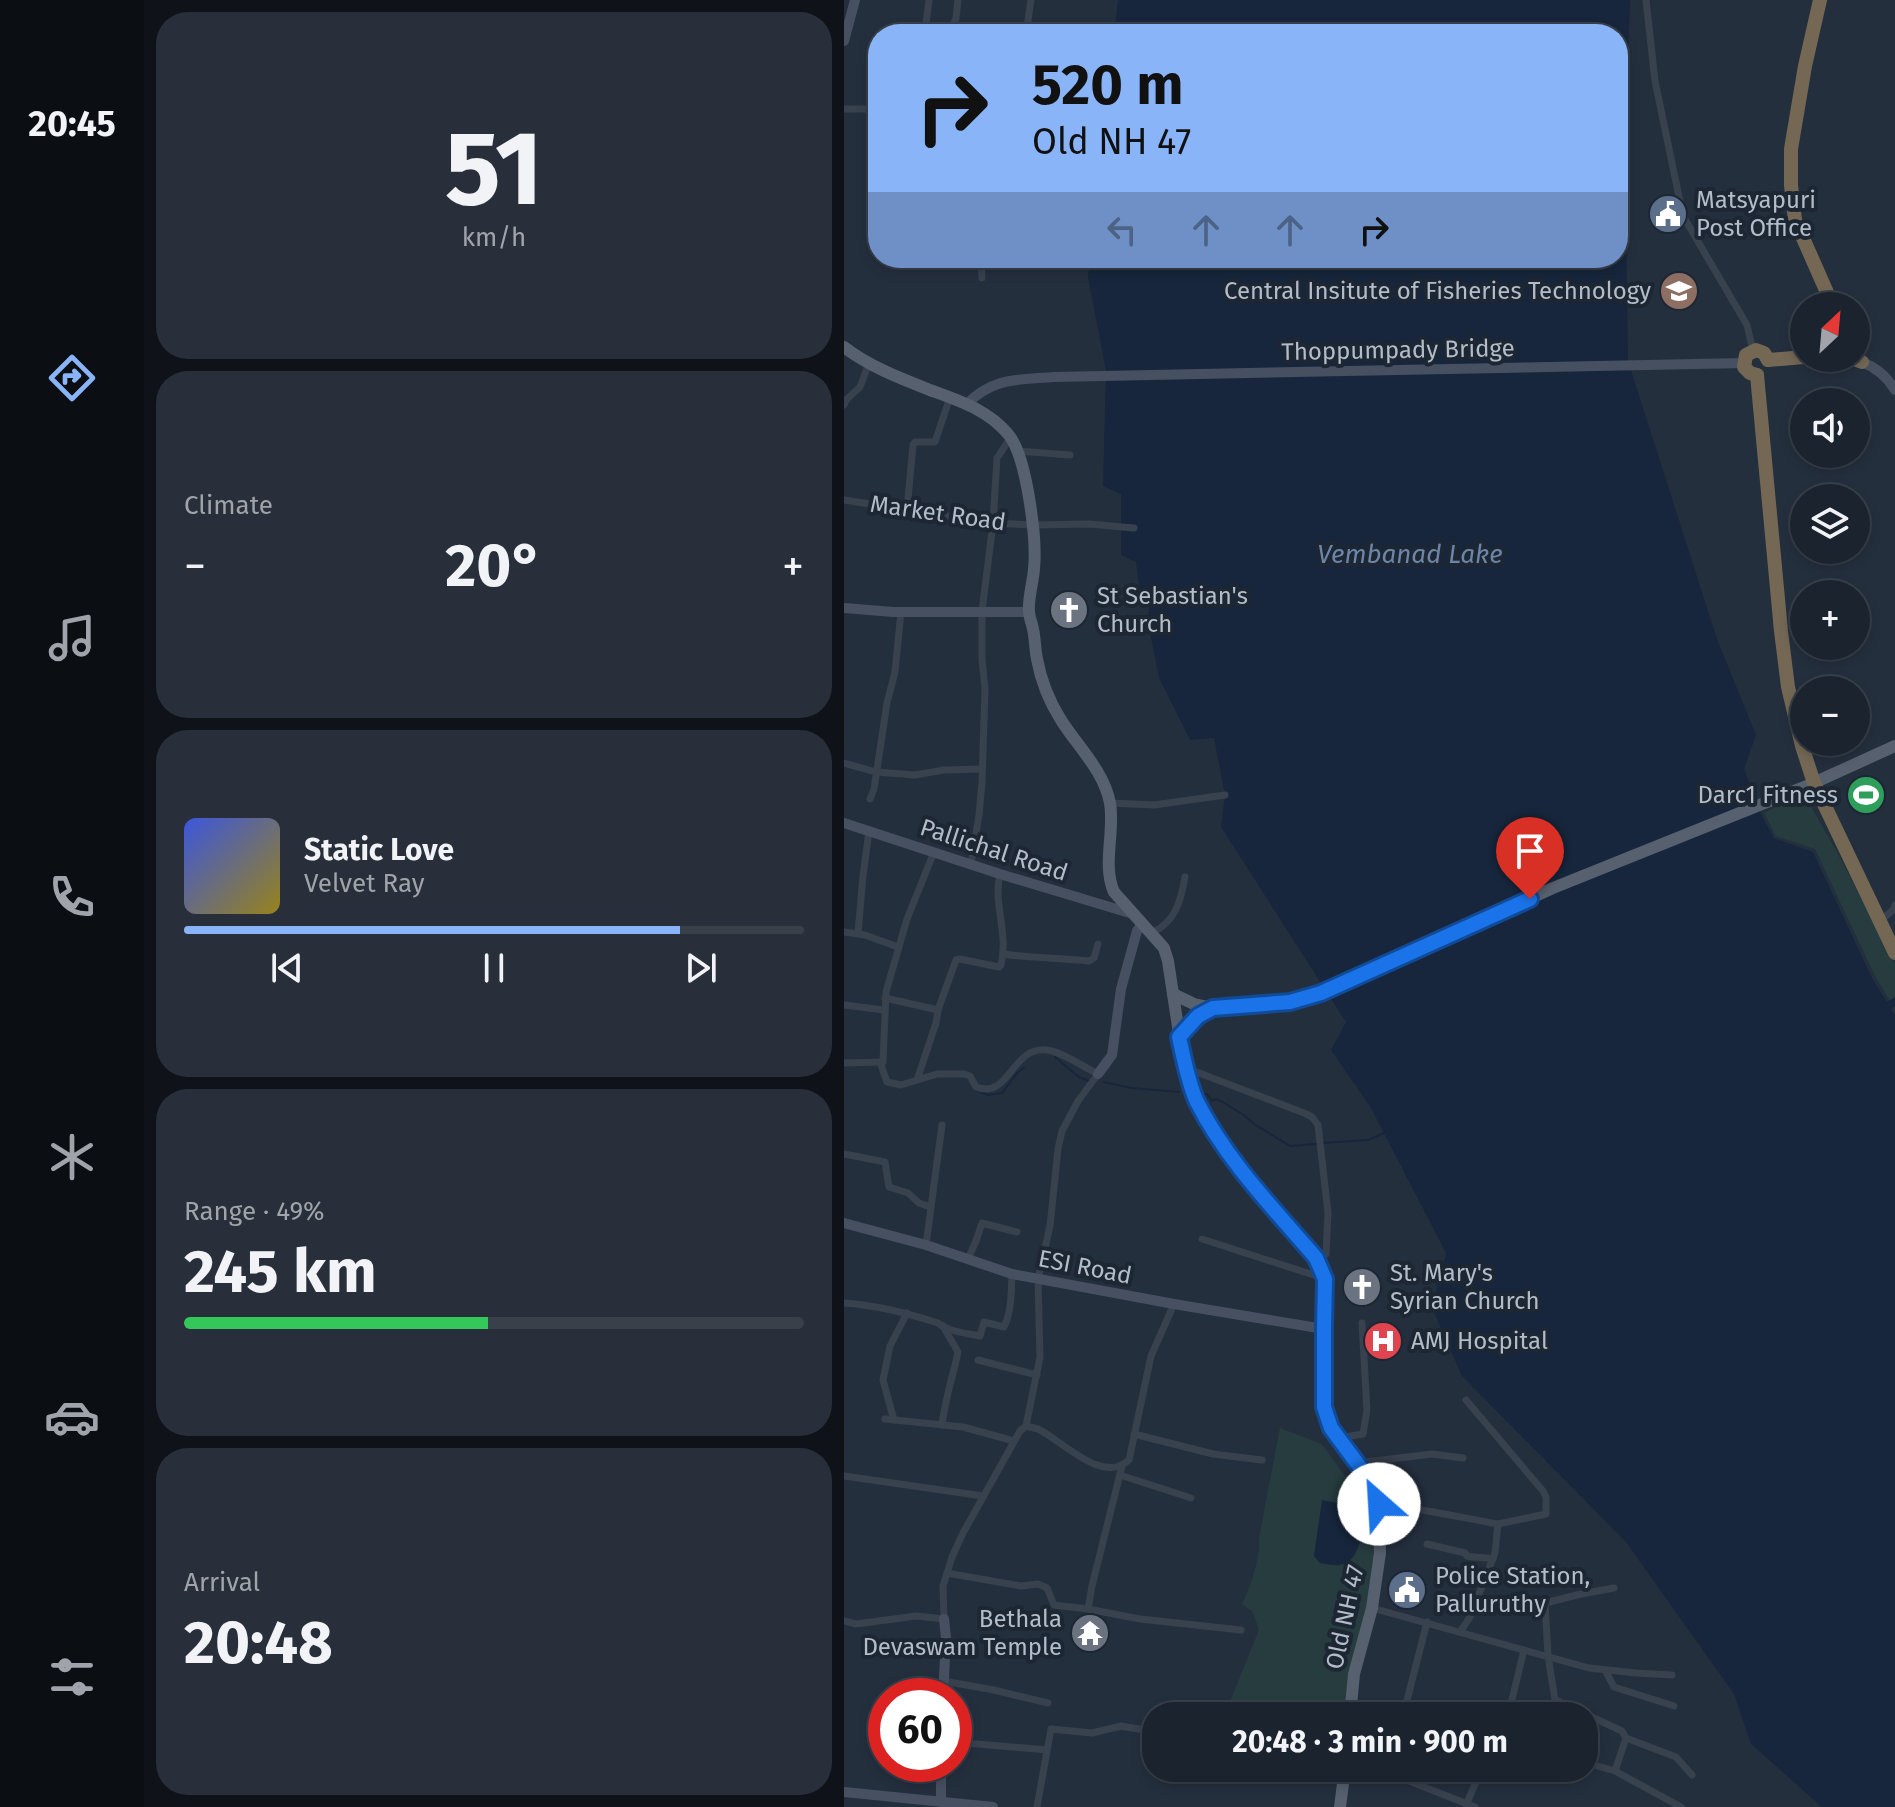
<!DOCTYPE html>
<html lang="en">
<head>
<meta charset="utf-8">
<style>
	:root { --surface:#1b232e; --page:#282f3a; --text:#f1f3f6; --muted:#a0a4aa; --line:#39404a; --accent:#8ab4f8 }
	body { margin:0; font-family:"Fira Sans",sans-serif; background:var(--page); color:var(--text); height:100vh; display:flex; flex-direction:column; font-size:30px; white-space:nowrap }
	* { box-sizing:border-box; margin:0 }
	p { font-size:26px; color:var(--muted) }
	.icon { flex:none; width:44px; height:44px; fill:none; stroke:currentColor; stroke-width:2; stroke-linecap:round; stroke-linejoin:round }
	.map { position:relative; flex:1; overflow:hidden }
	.details { display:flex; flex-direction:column; gap:12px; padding:12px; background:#0f1319; width:700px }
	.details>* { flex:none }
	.guide { position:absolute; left:24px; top:24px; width:760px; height:244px; border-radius:32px; box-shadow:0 4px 12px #0003,0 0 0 2px var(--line); background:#8ab4f8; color:#111; overflow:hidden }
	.needle { width:52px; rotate:26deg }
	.controls { position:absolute; left:946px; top:292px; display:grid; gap:16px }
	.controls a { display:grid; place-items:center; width:80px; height:80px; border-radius:50%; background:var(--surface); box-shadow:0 4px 12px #0003,0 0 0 2px var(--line); font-size:40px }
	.speed { position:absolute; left:24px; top:1678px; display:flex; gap:16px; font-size:40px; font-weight:700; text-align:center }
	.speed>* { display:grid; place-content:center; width:104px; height:104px; border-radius:50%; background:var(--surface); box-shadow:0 4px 12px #0003,0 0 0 2px var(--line); line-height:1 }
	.speed .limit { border:12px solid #d22; background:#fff; color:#111 }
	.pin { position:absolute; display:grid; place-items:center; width:68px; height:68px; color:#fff; margin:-82px -34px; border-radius:50% 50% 50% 0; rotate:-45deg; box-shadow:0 0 8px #0007 }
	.pin .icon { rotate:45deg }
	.me { position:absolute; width:88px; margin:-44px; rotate:334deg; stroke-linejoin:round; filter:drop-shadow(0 0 6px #0008) }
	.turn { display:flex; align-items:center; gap:28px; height:168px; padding:0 32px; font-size:36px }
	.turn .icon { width:104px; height:104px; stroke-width:2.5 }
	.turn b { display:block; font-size:56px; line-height:68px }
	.lanes { display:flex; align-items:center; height:76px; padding:0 32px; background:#0003; justify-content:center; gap:40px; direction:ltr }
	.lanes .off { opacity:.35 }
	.big { font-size:60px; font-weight:700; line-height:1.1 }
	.details .card { flex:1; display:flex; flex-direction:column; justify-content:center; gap:12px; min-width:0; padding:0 28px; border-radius:32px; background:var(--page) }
	.details .dial { align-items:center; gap:0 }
	.dial b { font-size:104px; line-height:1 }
	.song { display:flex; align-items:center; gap:24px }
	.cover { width:96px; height:96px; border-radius:12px; background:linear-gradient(135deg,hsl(230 70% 55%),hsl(50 70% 35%)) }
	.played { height:8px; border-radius:4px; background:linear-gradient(90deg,var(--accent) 80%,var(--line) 80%) }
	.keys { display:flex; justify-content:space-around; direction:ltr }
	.heat { display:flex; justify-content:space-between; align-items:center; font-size:44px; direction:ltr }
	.charge { height:12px; border-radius:6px; background:linear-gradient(90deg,#34c759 49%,var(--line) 0) }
	.trip { position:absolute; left:298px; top:1702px; width:456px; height:80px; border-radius:32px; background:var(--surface); box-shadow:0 4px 12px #0003,0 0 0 2px var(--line); font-weight:700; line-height:80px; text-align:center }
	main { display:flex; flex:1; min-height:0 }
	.tab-bar { display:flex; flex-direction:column; width:144px; justify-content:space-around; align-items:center; background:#0b0e12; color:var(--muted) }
	.tab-bar .icon { width:56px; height:56px }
	.tab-bar .active { color:var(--accent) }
	.tab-bar b { font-size:36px; color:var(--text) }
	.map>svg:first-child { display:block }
	.green { fill:#263c3f }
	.water { fill:#17263c }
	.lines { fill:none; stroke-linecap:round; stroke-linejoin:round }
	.stream { stroke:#17263c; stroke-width:2 }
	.street { stroke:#38414e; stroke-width:7 }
	.secondary { stroke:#465061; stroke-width:10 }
	.primary { stroke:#56606e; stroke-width:12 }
	.highway { stroke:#746855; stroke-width:14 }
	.route-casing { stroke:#114b97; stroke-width:20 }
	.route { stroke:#1a73e8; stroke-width:14 }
	.labels { text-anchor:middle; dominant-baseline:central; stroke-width:8; stroke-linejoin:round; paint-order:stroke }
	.poi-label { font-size:24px; fill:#b4bcc9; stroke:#1d2633; text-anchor:start }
	.street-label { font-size:24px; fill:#b4bcc9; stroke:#1d2633 }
	.water-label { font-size:26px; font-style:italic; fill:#6d86a8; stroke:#1d2633 }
</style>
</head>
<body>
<main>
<nav class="tab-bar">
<b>20:45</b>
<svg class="icon active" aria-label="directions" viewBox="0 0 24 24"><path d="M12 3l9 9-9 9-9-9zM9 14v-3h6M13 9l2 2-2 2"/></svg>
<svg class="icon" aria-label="music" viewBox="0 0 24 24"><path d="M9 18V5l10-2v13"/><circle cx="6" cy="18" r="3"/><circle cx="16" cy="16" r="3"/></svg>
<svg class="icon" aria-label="phone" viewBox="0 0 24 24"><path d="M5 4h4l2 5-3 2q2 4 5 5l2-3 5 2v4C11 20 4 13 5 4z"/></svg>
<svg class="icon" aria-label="climate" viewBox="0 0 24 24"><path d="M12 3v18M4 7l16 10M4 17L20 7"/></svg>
<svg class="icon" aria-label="car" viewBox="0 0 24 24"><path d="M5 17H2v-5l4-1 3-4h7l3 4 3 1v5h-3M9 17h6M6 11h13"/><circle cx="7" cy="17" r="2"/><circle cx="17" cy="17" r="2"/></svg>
<svg class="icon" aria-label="filters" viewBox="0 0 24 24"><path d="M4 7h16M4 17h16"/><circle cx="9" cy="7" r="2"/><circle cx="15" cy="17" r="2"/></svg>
</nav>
<section class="details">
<div class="card dial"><b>51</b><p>km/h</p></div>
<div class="card"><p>Climate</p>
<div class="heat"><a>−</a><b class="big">20°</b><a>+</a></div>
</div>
<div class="card">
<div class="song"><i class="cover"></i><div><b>Static Love</b><p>Velvet Ray</p></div></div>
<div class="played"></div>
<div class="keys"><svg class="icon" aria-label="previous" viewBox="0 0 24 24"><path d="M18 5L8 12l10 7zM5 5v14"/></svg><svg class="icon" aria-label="pause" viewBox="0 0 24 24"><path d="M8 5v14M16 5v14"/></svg><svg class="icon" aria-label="next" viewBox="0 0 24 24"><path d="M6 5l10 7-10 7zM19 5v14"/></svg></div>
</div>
<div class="card"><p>Range · 49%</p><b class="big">245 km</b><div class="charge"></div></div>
<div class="card"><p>Arrival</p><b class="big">20:48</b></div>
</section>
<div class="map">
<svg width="1051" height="1807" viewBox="0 0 1051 1807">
	<rect width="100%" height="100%" fill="#242f3e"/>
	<!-- green -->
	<g class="green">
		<path d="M 948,799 L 965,803 L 993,852 L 1051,964 L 1051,1009 L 1031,976 L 971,849 L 932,836 L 920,813 Z"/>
		<path d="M 436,1428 L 478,1444 L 503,1479 L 515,1493 L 532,1508 L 533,1561 L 502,1716 L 380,1716 L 415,1630 L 409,1612 L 398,1604 C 406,1589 417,1555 415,1538 Z"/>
	</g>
	<!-- water -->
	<g class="water">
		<path d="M 274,0 L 786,0 L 781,152 L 784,361 L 873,639 L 912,735 L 900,769 L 918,816 L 930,838 L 969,852 L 1028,978 L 1043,1002 L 1051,997 L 1051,1006 L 1047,1009 L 1051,1015 L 1051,1807 L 978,1807 L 907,1744 L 890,1694 L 782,1542 L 618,1376 L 588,1308 L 602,1253 L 527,1108 L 487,1050 L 502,1022 L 377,827 L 381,795 L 370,738 L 346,740 L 315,678 L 304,623 L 305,603 L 296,594 L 292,562 L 277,555 L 277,494 L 259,486 L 262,371 L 244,277 L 246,258 L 774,258 L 774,34 L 270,34 Z"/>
		<path d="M 478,1500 L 521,1509 C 518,1526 518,1562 496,1565 C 490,1566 483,1564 476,1563 L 470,1556 Z"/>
	</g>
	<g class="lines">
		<!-- stream -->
		<g class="stream">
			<path d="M 211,1057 L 235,1077 L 245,1081"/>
			<path d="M 260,1082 L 287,1088 L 335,1092"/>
			<path d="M 132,1090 L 144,1095 L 158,1093 L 174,1072 L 180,1068"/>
			<path d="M 358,1095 L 363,1094 L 368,1101 L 372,1099 L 379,1102 L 401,1116 L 410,1124 L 446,1146 L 472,1144"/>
			<path d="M 478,1143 L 524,1140 L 540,1133"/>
		</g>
		<!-- street -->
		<g class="street">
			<path d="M 85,0 L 82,24 L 87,34"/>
			<path d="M 802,0 L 811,81 L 839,216 L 903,325 L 909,351"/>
			<path d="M 106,34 L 112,18 L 114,0"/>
			<path d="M 182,34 L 187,0"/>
			<path d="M 0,109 L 34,109"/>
			<path d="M 137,258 L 138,278"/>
			<path d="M 0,405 L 3,399 L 16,387 L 25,363"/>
			<path d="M 173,451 L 226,455"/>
			<path d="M 0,500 L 149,523 L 189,525 L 245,524 L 290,528"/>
			<path d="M 63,510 L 69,445 L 71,442 L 91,442 L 106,397"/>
			<path d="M 0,763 L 32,772 L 71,775 L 100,770 L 137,769"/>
			<path d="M 26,799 L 30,789 L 43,703 L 51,672 L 57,612"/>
			<path d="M 266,803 L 310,805 L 381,795"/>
			<path d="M 127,864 L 135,815 L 138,783 L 141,689 L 138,659 L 138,611 L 149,523 L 153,458 L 167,437"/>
			<path d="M 1037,920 L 1049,910 L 1051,905"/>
			<path d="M 0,932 L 21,935 L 54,947"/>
			<path d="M 14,933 L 19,876 L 25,831"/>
			<path d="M 307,933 C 331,923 337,901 341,877"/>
			<path d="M 159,954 C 188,958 216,958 245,961 L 250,958 L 254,944"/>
			<path d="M 41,998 L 94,1010"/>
			<path d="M 0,1005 L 40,1010"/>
			<path d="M 0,1063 L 39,1062 L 42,992 L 63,919 L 90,852"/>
			<path d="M 342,1068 L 460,1113 L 468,1117 L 474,1125 L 484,1213 L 482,1254 L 472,1258"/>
			<path d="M 73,1080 L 92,1023 L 94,1010 L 112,960 L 116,959 L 155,967 L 157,965 C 163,941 155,918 154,894 C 154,887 155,880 156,874"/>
			<path d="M 0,1154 L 41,1162 L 45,1187 L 64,1193 L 75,1203 L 86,1207"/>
			<path d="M 358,1239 L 479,1278"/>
			<path d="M 82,1245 L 98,1125"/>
			<path d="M 124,1259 L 132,1241 L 138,1223 L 173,1232"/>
			<path d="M 0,1303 C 33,1305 63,1313 94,1323 C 105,1332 122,1333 136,1336 L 140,1322 L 160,1327 C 168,1310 167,1292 168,1274"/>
			<path d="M 134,1360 L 193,1375"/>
			<path d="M 622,1400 L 699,1491 L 702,1497 L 702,1514 L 654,1524"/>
			<path d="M 41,1419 L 119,1427 L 170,1441"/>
			<path d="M 50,1420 L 39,1380 L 46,1346 L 63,1313"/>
			<path d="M 98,1425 C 101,1400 109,1376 114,1352 L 99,1326"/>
			<path d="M 182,1426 C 186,1427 190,1428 194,1429 C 219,1441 258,1485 285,1460 L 307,1356 L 330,1304"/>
			<path d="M 290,1434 L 369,1454 L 418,1460"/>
			<path d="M 495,1438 L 519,1434 L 523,1410 L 518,1323"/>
			<path d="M 513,1463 L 588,1454 L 619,1458"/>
			<path d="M 276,1475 L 347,1498"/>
			<path d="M 0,1476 L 139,1496"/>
			<path d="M 535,1504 C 575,1508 614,1517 654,1524 L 651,1553 L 626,1617 L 616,1632"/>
			<path d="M 583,1544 L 621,1553 L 623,1556 C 632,1558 640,1557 649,1559"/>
			<path d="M 103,1573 L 177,1586 L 194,1584 L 203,1588 L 210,1605 L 244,1609 L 296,1619 L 397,1630"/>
			<path d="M 770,1588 L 737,1594 L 701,1603 L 704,1656 L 711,1700 L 778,1731 L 782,1738 L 771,1771"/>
			<path d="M 528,1608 L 745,1668 L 792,1673 L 828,1675"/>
			<path d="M 244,1609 L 248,1586 L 278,1466"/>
			<path d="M 0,1621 L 12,1624 L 72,1616 L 100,1619 L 99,1586 L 108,1557 L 119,1533 L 176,1431 L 182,1426 L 196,1357 L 194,1279 L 206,1226 L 214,1149 L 218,1131 L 234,1101 L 254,1074 C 239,1067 219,1052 203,1050 C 167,1046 166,1100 132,1087 L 126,1076 L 120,1074 L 93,1074 L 57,1085 L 43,1082 L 36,1062"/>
			<path d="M 761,1670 L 770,1687 L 830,1706"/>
			<path d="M 99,1681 L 150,1690 L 204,1703"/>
			<path d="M 559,1716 L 583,1622"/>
			<path d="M 664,1716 L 680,1650"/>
			<path d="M 710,1716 L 715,1701"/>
			<path d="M 782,1738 L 832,1757 L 848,1775"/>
			<path d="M 110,1742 L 203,1750"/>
			<path d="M 740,1762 L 771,1771 L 837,1807"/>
			<path d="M 502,1768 L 565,1781 L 631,1807"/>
			<path d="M 622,1805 L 638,1768"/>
			<path d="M 193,1807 L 207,1729 L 248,1733 L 277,1726 L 312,1732"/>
		</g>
		<!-- secondary -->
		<g class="secondary">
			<path d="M 0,41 L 11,0"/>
			<path d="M 1018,362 C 1033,368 1043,376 1051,390"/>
			<path d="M 123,404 C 149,377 175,380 210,377 L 900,363"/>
			<path d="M 0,608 L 49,612 L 185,612"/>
			<path d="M 0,823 L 156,874 L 289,914"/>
			<path d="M 254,1074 L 268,1055 L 277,989 L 293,931 L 298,924"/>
			<path d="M 0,1223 L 82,1245 L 168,1274 L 330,1304 L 480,1329"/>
			<path d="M 99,1696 L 102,1638 L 100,1619"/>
			<path d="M 97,1764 L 97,1802"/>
			<path d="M 0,1792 L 149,1807"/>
		</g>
		<!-- primary -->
		<g class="primary">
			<path d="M 0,347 C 24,366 58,379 86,390 C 116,401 144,410 164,434 C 183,456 193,540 190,569 C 189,583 184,597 185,611 C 185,617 188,623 189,629 C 191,638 191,649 193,659 C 197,681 205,701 217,720 C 234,747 260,771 266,803 C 271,832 258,865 270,892 L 320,948 L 324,961 L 336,1040 L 344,1075 L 353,1101 L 386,1155 L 411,1187 L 472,1258 L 481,1279 L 480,1329 L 480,1407 L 487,1428 L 521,1474 L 533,1495 L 535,1504 L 536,1553 L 528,1608 L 510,1674 L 506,1716"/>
			<path d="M 329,994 L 350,1004 L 369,1008"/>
			<path d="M 335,1037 L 354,1016 L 369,1008 L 446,1002 L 477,993 L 709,888 L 965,785 L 1051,746"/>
			<path d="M 496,1807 L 501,1768"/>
		</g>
		<!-- highway -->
		<g class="highway">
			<path d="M 976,0 L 961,66 L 947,149 L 947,185 L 951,220 L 989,306"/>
			<path d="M 1001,358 L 1010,359 L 1018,362"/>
			<path d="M 924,360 L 960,357"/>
			<path d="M 913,375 L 937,631 L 944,687 L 958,746 L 970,783 L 1051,953"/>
			<path d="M 913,375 L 906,373 L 900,367 L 902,355 L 912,350 L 920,353 L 924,360"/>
		</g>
	</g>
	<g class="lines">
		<!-- route casing -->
		<g class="route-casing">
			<path id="route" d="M 535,1504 L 533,1495 L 521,1474 L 487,1428 L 480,1407 L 480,1329 L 481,1279 L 472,1258 C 430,1209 383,1161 353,1102 C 344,1083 340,1059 335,1037 L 354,1016 L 369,1008 L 446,1002 L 477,993 L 686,899"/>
		</g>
		<!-- route -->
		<use href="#route" class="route"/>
	</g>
	<!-- icons -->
	<defs>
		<g id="civic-disc" transform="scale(2)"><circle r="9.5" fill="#5c6f8a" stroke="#1d2633"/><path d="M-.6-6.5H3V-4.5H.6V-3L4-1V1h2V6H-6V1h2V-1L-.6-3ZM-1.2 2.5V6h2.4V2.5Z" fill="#fff"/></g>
		<g id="university-disc" transform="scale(2)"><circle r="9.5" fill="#8d6e63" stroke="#1d2633"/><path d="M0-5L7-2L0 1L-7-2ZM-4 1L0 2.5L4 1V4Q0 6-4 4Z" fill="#fff"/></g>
		<g id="church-disc" transform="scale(2)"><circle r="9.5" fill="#6b7280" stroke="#1d2633"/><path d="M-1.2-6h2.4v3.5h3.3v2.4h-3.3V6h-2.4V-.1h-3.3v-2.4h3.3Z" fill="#fff"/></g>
		<g id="stadium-disc" transform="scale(2)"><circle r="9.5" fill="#2e9e5b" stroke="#1d2633"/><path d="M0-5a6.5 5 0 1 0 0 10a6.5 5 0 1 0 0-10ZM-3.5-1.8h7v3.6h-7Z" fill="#fff"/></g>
		<g id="hospital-disc" transform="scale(2)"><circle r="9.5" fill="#e0444e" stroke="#1d2633"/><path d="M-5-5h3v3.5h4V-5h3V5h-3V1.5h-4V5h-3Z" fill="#fff"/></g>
		<g id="temple-disc" transform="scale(2)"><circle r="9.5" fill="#6b7280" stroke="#1d2633"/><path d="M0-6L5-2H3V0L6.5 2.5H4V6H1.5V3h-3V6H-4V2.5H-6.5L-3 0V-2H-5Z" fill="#fff"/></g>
	</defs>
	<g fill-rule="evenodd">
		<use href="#civic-disc" x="824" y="214"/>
		<use href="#university-disc" x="835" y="291"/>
		<use href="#church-disc" x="225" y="610"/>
		<use href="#stadium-disc" x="1022" y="795"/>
		<use href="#church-disc" x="518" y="1287"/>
		<use href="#hospital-disc" x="539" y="1341"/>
		<use href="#civic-disc" x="563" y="1590"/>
		<use href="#temple-disc" x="246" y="1633"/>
	</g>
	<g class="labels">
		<!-- poi labels -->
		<g class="poi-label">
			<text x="852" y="200">Matsyapuri<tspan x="852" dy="28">Post Office</tspan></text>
			<text x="807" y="291" text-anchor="end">Central Insitute of Fisheries Technology</text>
			<text x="253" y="596">St Sebastian's<tspan x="253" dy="28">Church</tspan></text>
			<text x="994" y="795" text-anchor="end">Darc1 Fitness</text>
			<text x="546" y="1273">St. Mary's<tspan x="546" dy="28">Syrian Church</tspan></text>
			<text x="567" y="1341">AMJ Hospital</text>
			<text x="591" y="1576">Police Station,<tspan x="591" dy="28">Palluruthy</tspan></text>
			<text x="218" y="1619" text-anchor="end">Bethala<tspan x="218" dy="28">Devaswam Temple</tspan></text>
		</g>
		<!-- street labels -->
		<g class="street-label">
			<text transform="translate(554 350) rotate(-1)">Thoppumpady Bridge</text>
			<text transform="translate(94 513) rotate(8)">Market Road</text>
			<text transform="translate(150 850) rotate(18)">Pallichal Road</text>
			<text transform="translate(241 1267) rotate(11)">ESI Road</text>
			<text transform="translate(501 1617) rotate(-78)">Old NH 47</text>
		</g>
		<!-- water labels -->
		<g class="water-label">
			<text x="566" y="554">Vembanad Lake</text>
		</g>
	</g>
</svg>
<div class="controls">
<a><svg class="needle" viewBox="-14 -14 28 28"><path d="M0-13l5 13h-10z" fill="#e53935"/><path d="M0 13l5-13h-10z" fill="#a0a4aa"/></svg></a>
<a><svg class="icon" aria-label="sound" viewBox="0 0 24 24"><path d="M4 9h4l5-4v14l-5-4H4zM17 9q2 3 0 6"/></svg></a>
<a><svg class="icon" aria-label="layers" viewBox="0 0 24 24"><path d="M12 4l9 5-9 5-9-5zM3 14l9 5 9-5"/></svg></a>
<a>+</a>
<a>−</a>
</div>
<div class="speed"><div class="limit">60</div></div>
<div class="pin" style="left:686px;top:899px;background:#d93025"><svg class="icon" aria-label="arrive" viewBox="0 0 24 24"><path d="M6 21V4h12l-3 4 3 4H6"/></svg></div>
<svg class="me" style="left:535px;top:1504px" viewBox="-20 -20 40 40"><circle r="19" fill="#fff"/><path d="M0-13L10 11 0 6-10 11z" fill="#1a73e8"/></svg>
<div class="trip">20:48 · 3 min · 900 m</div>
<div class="guide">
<div class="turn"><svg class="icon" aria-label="right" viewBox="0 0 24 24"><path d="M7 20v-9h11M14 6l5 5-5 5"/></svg><div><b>520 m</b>Old NH 47</div></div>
<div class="lanes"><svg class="icon off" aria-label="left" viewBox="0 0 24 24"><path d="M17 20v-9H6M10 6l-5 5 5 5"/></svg><svg class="icon off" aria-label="ahead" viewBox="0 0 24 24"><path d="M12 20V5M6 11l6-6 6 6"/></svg><svg class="icon off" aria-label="ahead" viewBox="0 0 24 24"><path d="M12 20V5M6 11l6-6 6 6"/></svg><svg class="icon" aria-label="right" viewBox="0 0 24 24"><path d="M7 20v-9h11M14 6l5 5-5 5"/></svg></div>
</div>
</div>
</main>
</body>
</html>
